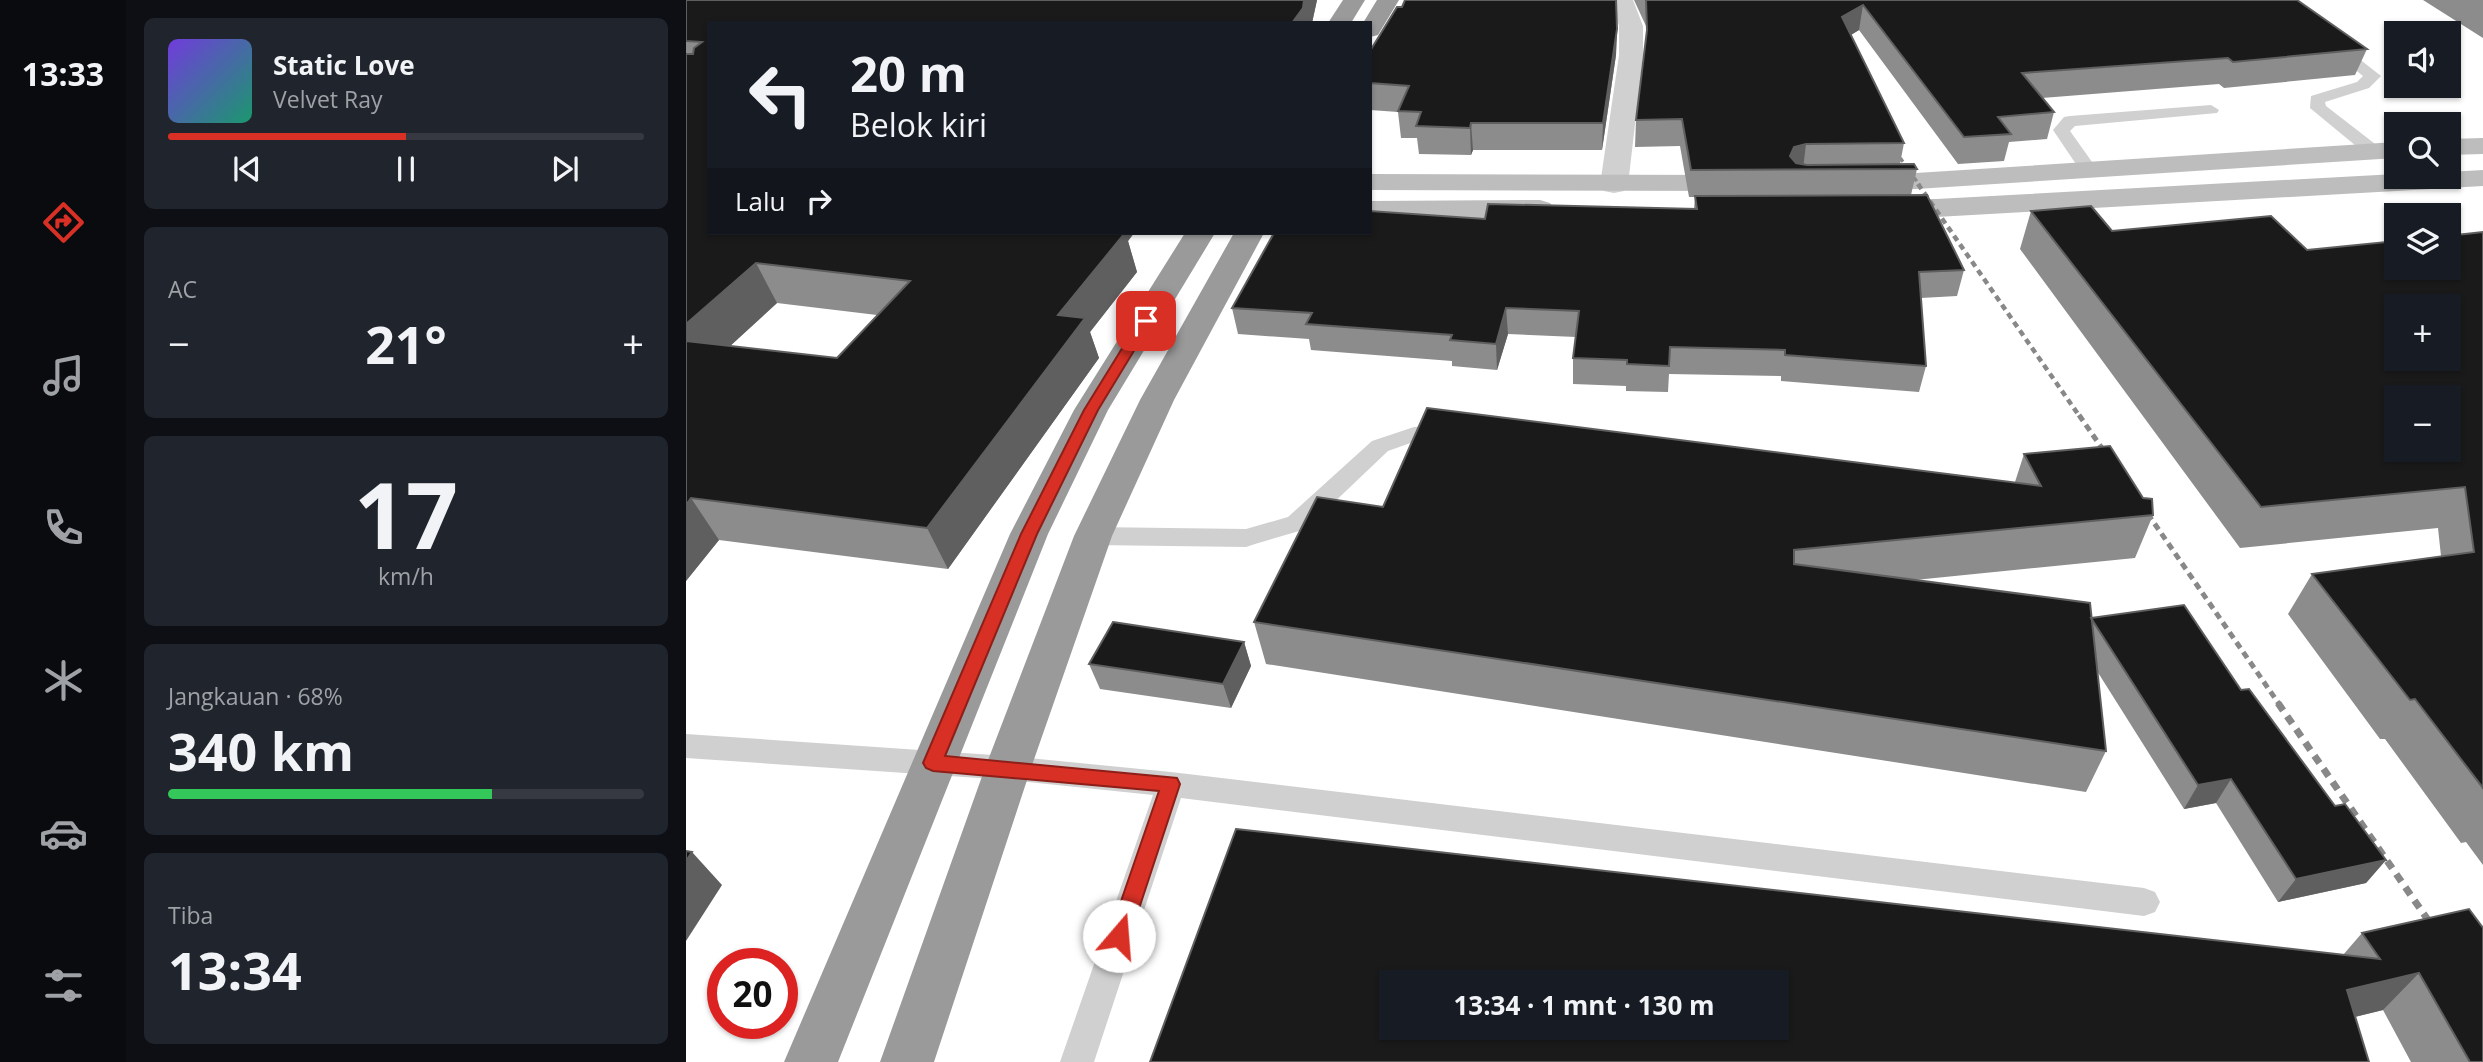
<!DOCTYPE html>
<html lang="id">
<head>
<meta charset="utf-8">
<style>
	:root { --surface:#171b24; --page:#20242c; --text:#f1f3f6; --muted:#9ea1a6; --line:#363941; --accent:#d93025 }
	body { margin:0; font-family:"Open Sans",sans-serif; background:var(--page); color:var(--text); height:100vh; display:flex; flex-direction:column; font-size:26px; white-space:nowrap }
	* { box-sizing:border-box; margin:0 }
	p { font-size:23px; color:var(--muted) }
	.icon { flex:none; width:38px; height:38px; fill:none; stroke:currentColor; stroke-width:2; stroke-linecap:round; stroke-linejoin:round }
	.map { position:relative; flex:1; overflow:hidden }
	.details { display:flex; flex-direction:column; gap:18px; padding:18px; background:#0d0f14; width:560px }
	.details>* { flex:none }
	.guide { position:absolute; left:21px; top:21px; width:665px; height:214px; border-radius:0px; box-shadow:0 2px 5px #0004; background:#171b24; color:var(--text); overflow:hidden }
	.buttons { position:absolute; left:1698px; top:21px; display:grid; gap:14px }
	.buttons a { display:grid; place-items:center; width:77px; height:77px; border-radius:0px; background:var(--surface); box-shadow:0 2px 5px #0004; font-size:35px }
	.speed { position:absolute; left:21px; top:948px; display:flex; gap:14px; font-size:35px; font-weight:700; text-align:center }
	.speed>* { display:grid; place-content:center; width:91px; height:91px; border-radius:50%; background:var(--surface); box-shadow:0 2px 5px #0004; line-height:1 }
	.speed .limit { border:10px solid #d22; background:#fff; color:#111 }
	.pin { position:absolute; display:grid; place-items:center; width:60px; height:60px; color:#fff; margin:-30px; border-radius:14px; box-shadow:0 4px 10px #0006 }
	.me { position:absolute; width:77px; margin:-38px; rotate:18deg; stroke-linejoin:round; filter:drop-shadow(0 0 5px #0008) }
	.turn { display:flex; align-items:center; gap:24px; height:147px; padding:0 28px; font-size:32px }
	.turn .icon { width:91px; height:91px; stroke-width:2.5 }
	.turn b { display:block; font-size:49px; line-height:60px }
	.then { display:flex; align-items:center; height:66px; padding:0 28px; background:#0003; gap:14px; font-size:26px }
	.big { font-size:52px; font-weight:700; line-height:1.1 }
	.details .tile { flex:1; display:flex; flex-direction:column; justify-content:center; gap:10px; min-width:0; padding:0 24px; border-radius:10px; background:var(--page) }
	.details .dial { align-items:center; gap:0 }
	.dial b { font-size:91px; line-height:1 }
	.song { display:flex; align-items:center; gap:21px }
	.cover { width:84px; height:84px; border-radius:10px; background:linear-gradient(135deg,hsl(260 70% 55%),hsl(160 70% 35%)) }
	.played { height:7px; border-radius:4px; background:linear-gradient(90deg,var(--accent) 50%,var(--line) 50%) }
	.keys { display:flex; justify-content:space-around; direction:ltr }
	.heat { display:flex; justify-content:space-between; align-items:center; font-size:38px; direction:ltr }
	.charge { height:10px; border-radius:5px; background:linear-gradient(90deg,#34c759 68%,var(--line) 0) }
	.trip { position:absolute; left:693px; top:970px; width:410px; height:70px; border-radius:0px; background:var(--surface); box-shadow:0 2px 5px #0004; font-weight:700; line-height:70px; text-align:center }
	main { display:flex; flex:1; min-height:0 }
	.menu { display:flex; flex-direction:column; width:126px; justify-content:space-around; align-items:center; background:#090b0e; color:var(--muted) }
	.menu .icon { width:49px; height:49px }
	.menu .on { color:var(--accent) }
	.menu b { font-size:32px; color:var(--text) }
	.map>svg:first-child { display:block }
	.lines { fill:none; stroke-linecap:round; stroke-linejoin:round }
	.lane { fill:#d0d0d0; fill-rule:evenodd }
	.street { fill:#d0d0d0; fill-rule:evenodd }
	.secondary { fill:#bdbdbd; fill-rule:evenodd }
	.highway { fill:#9a9a9a; fill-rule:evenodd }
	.rail-far3 { stroke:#888; stroke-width:3.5; stroke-dasharray:4.5 3.5; stroke-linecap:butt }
	.rail-far2 { stroke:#888; stroke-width:4.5; stroke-dasharray:6 4.5; stroke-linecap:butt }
	.rail-far1 { stroke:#888; stroke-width:5; stroke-dasharray:7 5; stroke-linecap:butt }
	.rail { stroke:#888; stroke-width:7; stroke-dasharray:9 7; stroke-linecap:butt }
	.wall { fill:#8c8c8c; fill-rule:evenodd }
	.shaded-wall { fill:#5f5f5f }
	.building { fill:#1a1a1a; stroke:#5f5f5f; stroke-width:2; fill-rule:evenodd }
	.route { fill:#d93025; stroke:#8d1f18; stroke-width:2 }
</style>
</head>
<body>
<main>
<nav class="menu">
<b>13:33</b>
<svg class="icon on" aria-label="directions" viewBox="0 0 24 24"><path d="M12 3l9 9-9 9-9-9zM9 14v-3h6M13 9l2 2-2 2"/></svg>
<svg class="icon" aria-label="music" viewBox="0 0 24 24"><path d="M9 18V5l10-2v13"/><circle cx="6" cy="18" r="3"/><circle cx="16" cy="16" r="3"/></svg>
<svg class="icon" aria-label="phone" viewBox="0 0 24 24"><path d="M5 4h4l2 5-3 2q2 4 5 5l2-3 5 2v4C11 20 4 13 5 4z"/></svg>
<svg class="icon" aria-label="climate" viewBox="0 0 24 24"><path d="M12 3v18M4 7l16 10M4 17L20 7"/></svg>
<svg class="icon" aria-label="car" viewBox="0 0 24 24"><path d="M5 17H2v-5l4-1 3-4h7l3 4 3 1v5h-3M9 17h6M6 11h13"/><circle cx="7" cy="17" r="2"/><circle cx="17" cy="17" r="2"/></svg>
<svg class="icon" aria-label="filters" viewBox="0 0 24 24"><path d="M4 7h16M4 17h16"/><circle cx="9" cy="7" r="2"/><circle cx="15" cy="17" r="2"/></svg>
</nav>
<section class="details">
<div class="tile">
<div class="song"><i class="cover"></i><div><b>Static Love</b><p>Velvet Ray</p></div></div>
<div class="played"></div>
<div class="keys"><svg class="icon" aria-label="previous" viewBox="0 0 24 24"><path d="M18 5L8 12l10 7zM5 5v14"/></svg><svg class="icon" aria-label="pause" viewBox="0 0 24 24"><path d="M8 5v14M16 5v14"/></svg><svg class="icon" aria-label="next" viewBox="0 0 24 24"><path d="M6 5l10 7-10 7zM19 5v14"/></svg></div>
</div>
<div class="tile"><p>AC</p>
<div class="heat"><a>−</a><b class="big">21°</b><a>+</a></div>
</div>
<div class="tile dial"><b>17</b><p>km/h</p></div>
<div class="tile"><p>Jangkauan · 68%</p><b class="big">340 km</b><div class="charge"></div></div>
<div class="tile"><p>Tiba</p><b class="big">13:34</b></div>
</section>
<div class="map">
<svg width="1797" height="1062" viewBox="0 0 1797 1062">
	<rect width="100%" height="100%" fill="#fff"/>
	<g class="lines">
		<!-- lane -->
		<g class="lane">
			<path d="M 1648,41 L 1653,43 L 1695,76 L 1683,88 L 1639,102 L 1640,106 L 1693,147 L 1696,151 L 1693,155 L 1681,155 L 1624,108 L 1625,96 L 1671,82 L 1677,76 L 1643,49 L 1640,46 L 1643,43 Z"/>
			<path d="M 1525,105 L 1533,110 L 1531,113 L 1389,126 L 1384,131 L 1411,169 L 1402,174 L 1396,173 L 1367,130 L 1378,117 L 1384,116 Z"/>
			<path d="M 763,425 L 771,427 L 774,432 L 771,437 L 730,441 L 702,451 L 620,529 L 569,544 L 560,547 L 407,545 L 398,542 L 395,536 L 398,530 L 407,527 L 560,529 L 602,517 L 686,441 L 728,427 Z"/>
			<path d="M 0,734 L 322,756 L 485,772 L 1458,888 L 1469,892 L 1474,902 L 1469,912 L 1458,916 L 495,798 L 408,1062 L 374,1062 L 467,795 L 322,780 L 0,758 Z"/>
		</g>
		<!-- street -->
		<path class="street" d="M 925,0 L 947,0 L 957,26 L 957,55 L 942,185 L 938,191 L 928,193 L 918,191 L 914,185 L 933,55 L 933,26 Z"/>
		<!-- secondary -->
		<g class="secondary">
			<path d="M 1797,138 L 1797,154 L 1762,155 L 1762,139 Z"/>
			<path d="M 1710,142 L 1710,158 L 1230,189 L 1166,187 L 1162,181 L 1166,175 L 1230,173 Z"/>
			<path d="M 1797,170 L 1797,186 L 1250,217 L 1194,217 L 1184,214 L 1180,208 L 1184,202 L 1194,199 L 1250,199 L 1710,174 L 1710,177 L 1762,177 L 1762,172 Z"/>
			<path d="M 684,174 L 1053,175 L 1063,177 L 1067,183 L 1063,189 L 1053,191 L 684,190 Z"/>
			<path d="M 854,200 L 864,203 L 868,209 L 864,215 L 854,218 L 684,219 L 684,201 Z"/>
		</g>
		<!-- highway -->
		<g class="highway">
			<path d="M 657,0 L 679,0 L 665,23 L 642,23 Z"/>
			<path d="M 691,0 L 713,0 L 692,35 L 684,37 L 684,23 L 677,23 Z"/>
			<path d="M 499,233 L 529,233 L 422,410 L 362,534 L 152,1062 L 98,1062 L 324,534 L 388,410 Z"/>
			<path d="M 548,233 L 578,233 L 488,400 L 426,536 L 345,768 L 248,1062 L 194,1062 L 299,768 L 388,536 L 454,400 Z"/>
		</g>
		<!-- rail-far3 -->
		<path class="rail-far3" d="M 1205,145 L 1234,186"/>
		<!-- rail-far2 -->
		<path class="rail-far2" d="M 1232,184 L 1394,417"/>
		<!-- rail-far1 -->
		<g class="rail-far1">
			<path d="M 1393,415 L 1427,464"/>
			<path d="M 1455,504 L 1593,704"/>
		</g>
		<!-- rail -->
		<path class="rail" d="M 1592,703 L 1753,936"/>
	</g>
	<!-- wall -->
	<g class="wall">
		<path d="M 0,0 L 631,0 L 626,23 L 23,23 L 23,233 L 448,233 L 442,241 L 451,272 L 404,332 L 413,358 L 262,569 L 33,540 L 0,581 ZM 91,303 L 191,315 L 151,358 L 44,346 Z"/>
		<path d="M 948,0 L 1611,0 L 1681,49 L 1669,75 L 1538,88 L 1533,84 L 1356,98 L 1368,112 L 1361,139 L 1323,142 L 1318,161 L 1272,164 L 1173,30 L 1165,35 L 1218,143 L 1214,164 L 1231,169 L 1225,195 L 1278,270 L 1271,296 L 1235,298 L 1240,366 L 1233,392 L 1095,381 L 1095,376 L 983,374 L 982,392 L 940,391 L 940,386 L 887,384 L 887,358 L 890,337 L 822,334 L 811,370 L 766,366 L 766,361 L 625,350 L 623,339 L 552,334 L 546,308 L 799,219 L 1008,209 L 1009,197 L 1003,197 L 994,146 L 949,147 L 950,120 L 960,37 L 960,26 Z"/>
		<path d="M 1737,0 L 1797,0 L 1797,38 Z"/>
		<path d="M 716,7 L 931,29 L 930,55 L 916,150 L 787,150 L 785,155 L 733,154 L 731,138 L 715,138 L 712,112 L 684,110 L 684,51 Z"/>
		<path d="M 1345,211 L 1426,231 L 1621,250 L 1797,232 L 1797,865 L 1780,842 L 1775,843 L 1699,739 L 1694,739 L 1602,614 L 1626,574 L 1755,556 L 1752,528 L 1554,548 L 1334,249 Z"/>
		<path d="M 1338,454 L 1467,515 L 1449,558 L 1229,580 L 1405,618 L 1555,690 L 1649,806 L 1700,860 L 1680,883 L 1592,902 L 1530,803 L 1498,809 L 1411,671 L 1420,751 L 1400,792 L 580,664 L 568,622 L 697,507 L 1329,482 Z"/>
		<path d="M 558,642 L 565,666 L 545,708 L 414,689 L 403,664 Z"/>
		<path d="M 1783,909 L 1797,1062 L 1725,1062 L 1697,1010 L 1669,1017 L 464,1062 L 1657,955 L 1676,933 Z"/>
	</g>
	<!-- shaded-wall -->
	<g class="shaded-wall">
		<path d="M 618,0 L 631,0 L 626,23 L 606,23 Z"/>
		<path d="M 1177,5 L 1173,30 L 1153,42 L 1156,17 Z"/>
		<path d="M 931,29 L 930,55 L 916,150 L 917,123 Z"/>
		<path d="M 785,123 L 787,150 L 785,155 L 784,128 Z"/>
		<path d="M 1120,144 L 1117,169 L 1103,169 L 1104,156 L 1108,147 Z"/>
		<path d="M 409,233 L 448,233 L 442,241 L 451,272 L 404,332 L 413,358 L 262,569 L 241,528 L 372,315 Z"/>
		<path d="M 70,263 L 91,303 L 7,380 L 0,368 L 0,324 Z"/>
		<path d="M 820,308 L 822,334 L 811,370 L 810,344 Z"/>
		<path d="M 5,498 L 33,540 L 0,581 L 0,505 Z"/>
		<path d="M 558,642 L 565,666 L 545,708 L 537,684 Z"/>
		<path d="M 1545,779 L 1530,803 L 1498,809 L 1512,785 Z"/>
		<path d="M 6,852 L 36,885 L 0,941 L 0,861 Z"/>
		<path d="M 1700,860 L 1680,883 L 1592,902 L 1610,879 Z"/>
		<path d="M 1733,973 L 1697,1010 L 1627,1027 L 1661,990 Z"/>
	</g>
	<!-- building -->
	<g class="building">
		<path d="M 0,0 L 618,0 L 617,8 L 606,23 L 23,23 L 23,233 L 439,233 L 372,315 L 399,318 L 241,528 L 5,498 L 0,505 L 0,341 L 151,358 L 224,281 L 70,263 L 0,324 L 0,54 L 7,54 L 8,48 L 16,42 L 0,41 Z"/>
		<path d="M 719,0 L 930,0 L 931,29 L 917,123 L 785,123 L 784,128 L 730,126 L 735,112 L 712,111 L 723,86 L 684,83 L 684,51 L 711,7 L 716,7 Z"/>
		<path d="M 960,0 L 1611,0 L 1681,49 L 1547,62 L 1542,58 L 1336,73 L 1368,112 L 1312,117 L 1325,134 L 1278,137 L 1177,5 L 1156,17 L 1218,143 L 1120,144 L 1108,147 L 1104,156 L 1110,163 L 1121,165 L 1228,164 L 1231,169 L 1005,170 L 996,119 L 950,120 L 961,30 Z"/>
		<path d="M 1241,195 L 1278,270 L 1233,272 L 1240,366 L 1099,355 L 1099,350 L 984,347 L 983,366 L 941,364 L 941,360 L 887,358 L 893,311 L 820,308 L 810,344 L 764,340 L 766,335 L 620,324 L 626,313 L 546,308 L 588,233 L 684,233 L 684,211 L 799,219 L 802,204 L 1011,209 L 1009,196 Z"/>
		<path d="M 1405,206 L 1426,231 L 1585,216 L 1621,250 L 1710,241 L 1710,268 L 1762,268 L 1762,236 L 1797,232 L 1797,788 L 1729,699 L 1724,700 L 1626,574 L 1788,552 L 1779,487 L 1575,507 L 1345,211 ZM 1710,306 L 1762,306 L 1762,359 L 1710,359 ZM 1710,397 L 1762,397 L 1762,450 L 1710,450 Z"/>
		<path d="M 741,408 L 1355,486 L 1338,454 L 1424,446 L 1457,498 L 1466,499 L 1467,515 L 1108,550 L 1108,564 L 1404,603 L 1420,751 L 568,622 L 631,497 L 697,507 Z"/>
		<path d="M 1498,605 L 1555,690 L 1563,689 L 1649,806 L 1659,804 L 1700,860 L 1610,879 L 1545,779 L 1512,785 L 1405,618 Z"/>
		<path d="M 427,622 L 558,642 L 537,684 L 403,664 Z"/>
		<path d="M 550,829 L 1694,959 L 1676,933 L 1783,909 L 1797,928 L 1797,1062 L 1784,1062 L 1733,973 L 1661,990 L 1683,1062 L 464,1062 ZM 705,982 L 1090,982 L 1090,1027 L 705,1027 Z"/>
		<path d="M 0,851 L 6,852 L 0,861 Z"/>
	</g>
	<!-- route -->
	<path class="route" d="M 460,317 L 466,321 L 412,410 L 351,534 L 259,756 L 491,778 L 494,784 L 444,936 L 441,943 L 433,945 L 426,943 L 423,936 L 473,791 L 247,771 L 240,768 L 237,763 L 335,534 L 398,410 L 453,321 Z"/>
</svg>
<div class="buttons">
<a><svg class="icon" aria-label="sound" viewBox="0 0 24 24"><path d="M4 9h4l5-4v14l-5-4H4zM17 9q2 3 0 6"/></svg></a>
<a><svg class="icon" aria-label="search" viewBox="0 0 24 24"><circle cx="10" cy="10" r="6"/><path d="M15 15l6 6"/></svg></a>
<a><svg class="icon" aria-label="layers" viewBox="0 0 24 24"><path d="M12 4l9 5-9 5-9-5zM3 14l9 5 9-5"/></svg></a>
<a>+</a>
<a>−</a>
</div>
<div class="speed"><div class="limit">20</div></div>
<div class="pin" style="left:460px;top:321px;background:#d93025"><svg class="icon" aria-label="arrive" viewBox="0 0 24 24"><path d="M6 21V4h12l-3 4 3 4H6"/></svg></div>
<svg class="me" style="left:433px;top:936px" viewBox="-20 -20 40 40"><circle r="19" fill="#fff"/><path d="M0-13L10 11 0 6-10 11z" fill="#d93025"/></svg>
<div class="trip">13:34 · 1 mnt · 130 m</div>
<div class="guide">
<div class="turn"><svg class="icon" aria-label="left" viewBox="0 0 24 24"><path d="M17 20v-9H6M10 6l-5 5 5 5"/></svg><div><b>20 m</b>Belok kiri</div></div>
<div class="then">Lalu<svg class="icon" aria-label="right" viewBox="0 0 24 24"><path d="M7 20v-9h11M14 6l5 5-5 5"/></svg></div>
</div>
</div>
</main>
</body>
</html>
